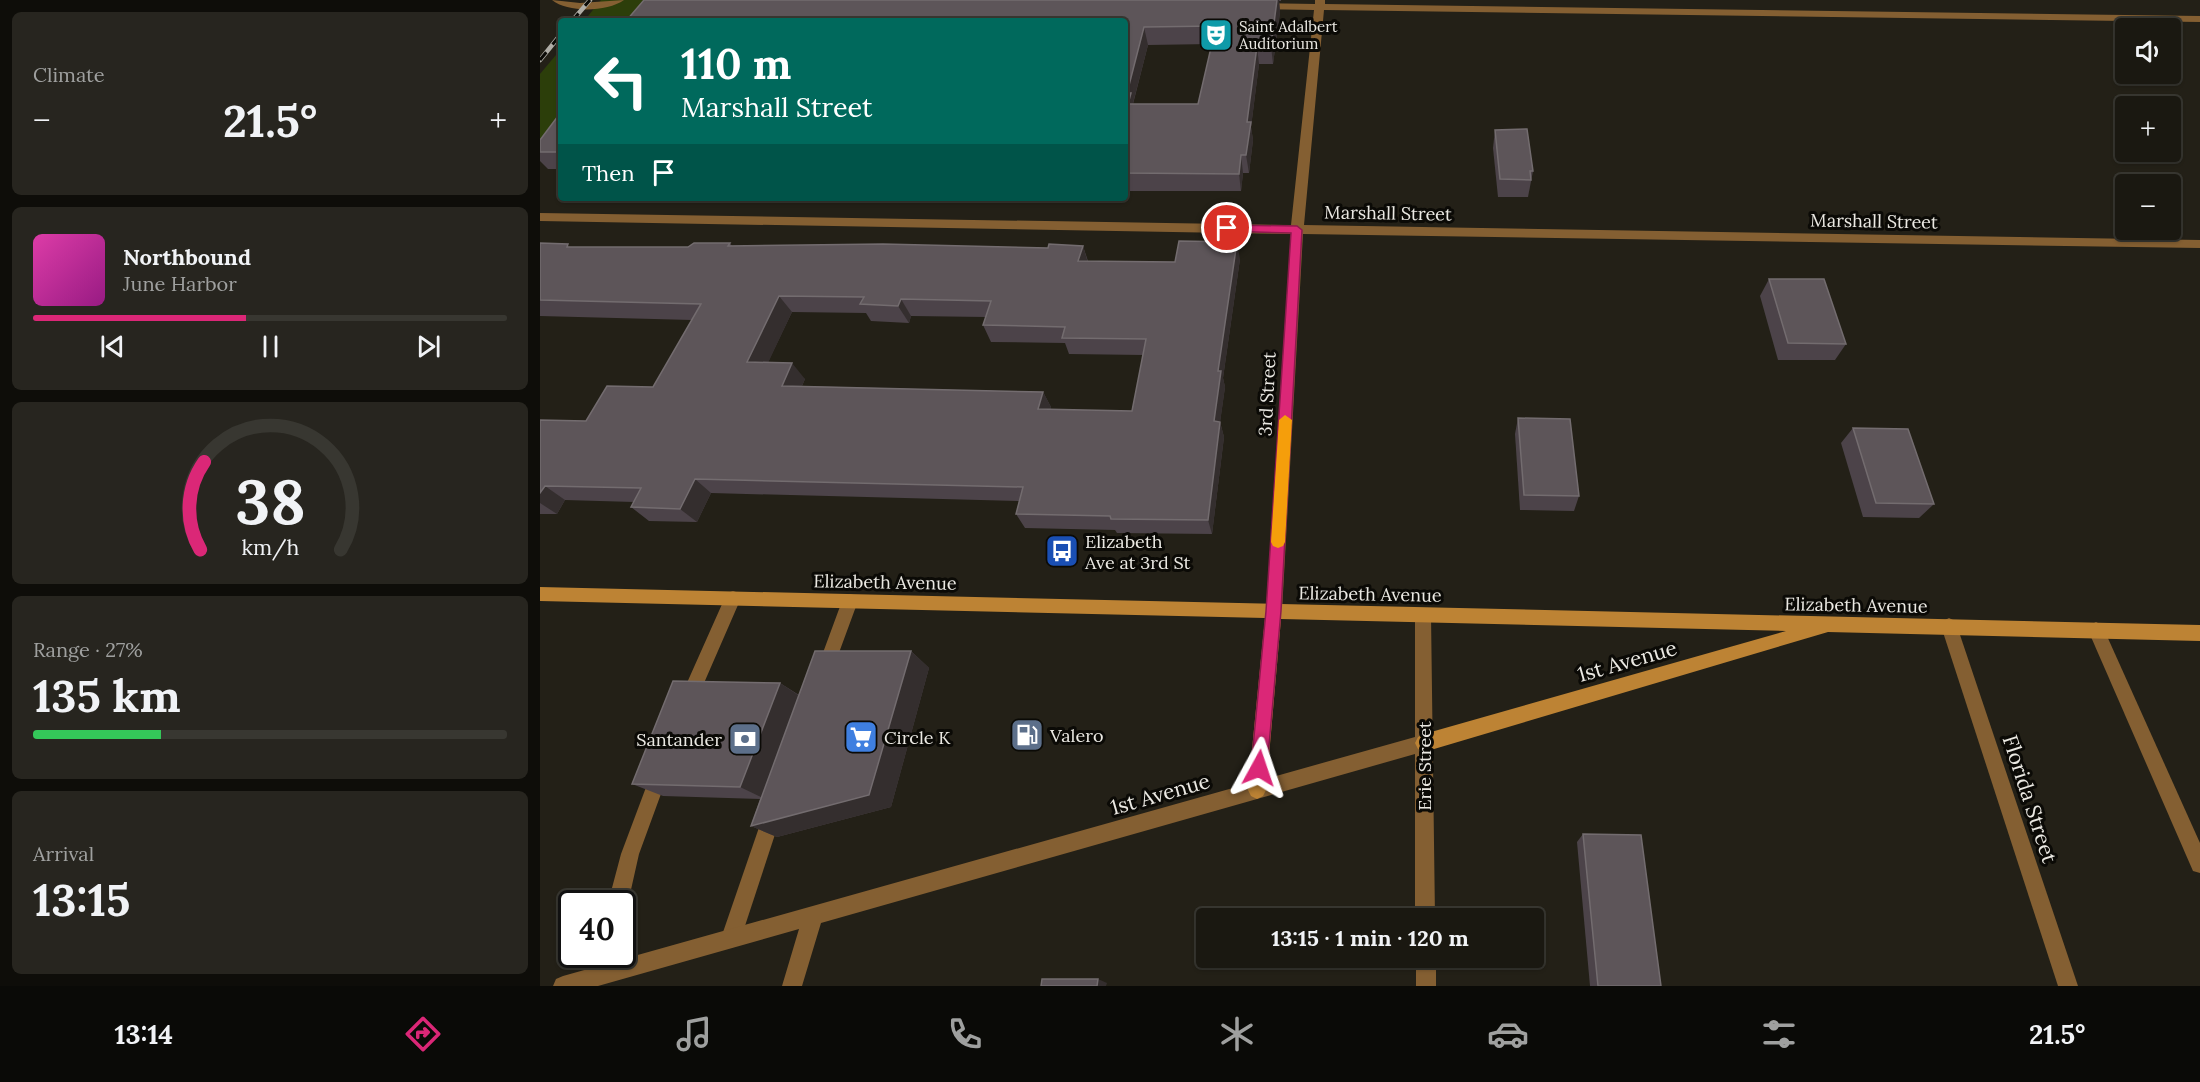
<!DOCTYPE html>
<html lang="en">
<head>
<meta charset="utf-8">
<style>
	:root { --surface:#1a1811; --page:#27251f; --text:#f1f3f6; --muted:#9fa09f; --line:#383731; --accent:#db2777 }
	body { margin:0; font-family:Lora,serif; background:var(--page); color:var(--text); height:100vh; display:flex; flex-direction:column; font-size:22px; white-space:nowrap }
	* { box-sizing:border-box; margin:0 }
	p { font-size:20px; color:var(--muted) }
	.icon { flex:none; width:33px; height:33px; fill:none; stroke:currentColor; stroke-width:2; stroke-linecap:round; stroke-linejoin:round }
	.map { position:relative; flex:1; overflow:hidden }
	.panel { display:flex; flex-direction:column; gap:12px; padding:12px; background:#0e0d09; width:540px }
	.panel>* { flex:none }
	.hud { position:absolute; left:18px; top:18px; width:570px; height:183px; border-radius:6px; box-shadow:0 2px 4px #0004,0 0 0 2px var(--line); background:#00695c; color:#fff; overflow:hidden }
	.buttons { position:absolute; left:1575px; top:18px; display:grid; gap:12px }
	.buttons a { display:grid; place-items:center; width:66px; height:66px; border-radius:6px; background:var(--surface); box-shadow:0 2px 4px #0004,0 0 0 2px var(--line); font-size:30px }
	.speed { position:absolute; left:18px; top:890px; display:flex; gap:12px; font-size:30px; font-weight:700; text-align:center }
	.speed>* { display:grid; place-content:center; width:78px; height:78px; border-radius:50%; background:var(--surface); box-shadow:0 2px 4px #0004,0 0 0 2px var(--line); line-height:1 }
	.speed .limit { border:3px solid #111; border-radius:9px; background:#fff; color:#111 }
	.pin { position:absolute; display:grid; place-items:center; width:51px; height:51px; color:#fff; margin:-26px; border:3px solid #fff; border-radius:50%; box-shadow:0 2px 6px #0007 }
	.me { position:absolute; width:66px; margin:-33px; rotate:5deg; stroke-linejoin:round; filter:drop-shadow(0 0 4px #0008) }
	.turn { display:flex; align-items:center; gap:21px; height:126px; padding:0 24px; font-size:27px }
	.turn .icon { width:78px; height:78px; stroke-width:2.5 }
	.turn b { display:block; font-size:42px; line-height:51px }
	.then { display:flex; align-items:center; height:57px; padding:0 24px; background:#0003; gap:12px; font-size:22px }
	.big { font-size:45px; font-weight:700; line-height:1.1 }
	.panel .widget { flex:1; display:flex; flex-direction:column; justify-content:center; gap:9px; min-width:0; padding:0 21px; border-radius:9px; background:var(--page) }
	.panel .dial { align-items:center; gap:0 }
	.dial svg { height:156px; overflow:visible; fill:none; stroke:var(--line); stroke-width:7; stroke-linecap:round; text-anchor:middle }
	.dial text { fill:var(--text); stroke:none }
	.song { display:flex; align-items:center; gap:18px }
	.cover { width:72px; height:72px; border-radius:9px; background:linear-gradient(135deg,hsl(320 70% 55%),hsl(310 70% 35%)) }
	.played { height:6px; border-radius:3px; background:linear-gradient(90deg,var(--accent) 45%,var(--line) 45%) }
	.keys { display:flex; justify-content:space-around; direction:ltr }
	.heat { display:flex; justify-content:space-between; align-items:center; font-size:33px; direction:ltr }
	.charge { height:9px; border-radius:4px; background:linear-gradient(90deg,#34c759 27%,var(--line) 0) }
	.trip { position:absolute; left:656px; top:908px; width:348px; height:60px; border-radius:6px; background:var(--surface); box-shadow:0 2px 4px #0004,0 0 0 2px var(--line); font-weight:700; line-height:60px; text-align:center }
	.menu { display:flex; height:96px; justify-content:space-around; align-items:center; background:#0a0a07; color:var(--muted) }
	.menu .icon { width:42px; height:42px }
	.menu .current { color:var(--accent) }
	.menu b { font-size:27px; color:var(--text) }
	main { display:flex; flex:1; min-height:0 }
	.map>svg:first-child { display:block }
	.green { fill:#2c3e0a }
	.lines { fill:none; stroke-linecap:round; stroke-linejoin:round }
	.lane { fill:#845f32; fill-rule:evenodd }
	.street { fill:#845f32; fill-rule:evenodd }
	.secondary { fill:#bd8334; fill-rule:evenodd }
	.rail-casing { stroke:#afada6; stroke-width:4.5 }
	.rail { stroke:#0b0a06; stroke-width:3; stroke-dasharray:10; stroke-linecap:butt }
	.wall { fill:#4c4349; fill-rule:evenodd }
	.shaded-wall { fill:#342e2e }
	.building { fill:#5d5559; stroke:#736c6f; stroke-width:1.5; fill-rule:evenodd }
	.route { fill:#db2777; stroke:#8e194d; stroke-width:1.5 }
	.slow { fill:#f59e0b }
	.labels { text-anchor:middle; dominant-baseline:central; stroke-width:6; stroke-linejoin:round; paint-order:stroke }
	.far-poi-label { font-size:15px; fill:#ebe9e3; stroke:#0b0a06; text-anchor:start }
	.street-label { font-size:18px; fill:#ebe9e3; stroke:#0b0a06 }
	.poi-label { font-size:18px; fill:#ebe9e3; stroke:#0b0a06; text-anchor:start }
	.near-street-label { font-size:21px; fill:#ebe9e3; stroke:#0b0a06 }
</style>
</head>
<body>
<main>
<section class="panel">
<div class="widget"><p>Climate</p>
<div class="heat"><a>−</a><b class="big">21.5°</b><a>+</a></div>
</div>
<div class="widget">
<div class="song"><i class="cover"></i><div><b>Northbound</b><p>June Harbor</p></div></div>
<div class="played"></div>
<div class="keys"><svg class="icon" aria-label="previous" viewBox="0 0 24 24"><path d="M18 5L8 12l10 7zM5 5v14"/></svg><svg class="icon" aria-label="pause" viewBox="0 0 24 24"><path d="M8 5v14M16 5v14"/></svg><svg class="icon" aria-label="next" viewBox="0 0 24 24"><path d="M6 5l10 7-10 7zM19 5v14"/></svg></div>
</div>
<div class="widget dial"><svg viewBox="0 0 100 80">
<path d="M14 69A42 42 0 1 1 86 69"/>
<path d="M14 69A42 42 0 0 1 16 24" stroke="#db2777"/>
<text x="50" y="56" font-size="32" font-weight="700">38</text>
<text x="50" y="72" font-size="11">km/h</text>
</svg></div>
<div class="widget"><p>Range · 27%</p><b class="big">135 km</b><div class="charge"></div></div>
<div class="widget"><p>Arrival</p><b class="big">13:15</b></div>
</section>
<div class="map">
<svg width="1660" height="986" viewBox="0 0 1660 986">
	<rect width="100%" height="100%" fill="#232017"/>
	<!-- green -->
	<g class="green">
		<path d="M 61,0 L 124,0 L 108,21 L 44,21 Z"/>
		<path d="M 21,49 L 21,133 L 0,160 L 0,74 Z"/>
	</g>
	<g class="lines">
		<!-- lane -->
		<g class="lane">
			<path d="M 193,591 L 199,593 L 201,598 L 154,706 L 148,708 L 142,706 L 139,700 L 142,694 L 187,593 Z"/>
			<path d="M 310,594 L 316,596 L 318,601 L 293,669 L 291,675 L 285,677 L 279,675 L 277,669 L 302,601 L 304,596 Z"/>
			<path d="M 1556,622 L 1562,625 L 1660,843 L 1660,873 L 1653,871 L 1548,630 L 1550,625 Z"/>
			<path d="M 120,763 L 126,766 L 129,772 L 99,854 L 88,903 L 82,911 L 82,903 L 68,903 L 81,854 L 114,766 Z"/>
			<path d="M 233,804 L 239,807 L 242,813 L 201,938 L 198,945 L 191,948 L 184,945 L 181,938 L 224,813 L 227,807 Z"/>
			<path d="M 55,954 L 75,954 L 67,982 L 60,985 L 53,982 L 50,975 Z"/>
		</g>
		<!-- street -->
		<g class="street">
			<path d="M 12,0 L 40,3 L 84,0 C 67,12 28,13 12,0 Z"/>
			<path d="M 775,0 L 785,0 L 785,4 L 1660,16 L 1660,22 L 784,10 L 764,225 L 1660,240 L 1660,248 L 763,234 L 742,611 L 740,616 L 734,618 L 728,616 L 726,611 L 751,234 L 0,221 L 0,213 L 751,225 L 774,10 L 721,9 L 716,6 L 721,3 L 775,4 Z"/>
			<path d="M 883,608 L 889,610 L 891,615 L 895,918 L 875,918 L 875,754 L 281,923 L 262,986 L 242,986 L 259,929 L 58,986 L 13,986 L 16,979 L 23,976 L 875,737 L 875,615 L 877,610 Z"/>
			<path d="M 1409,618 L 1415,621 L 1417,626 L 1538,986 L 1518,986 L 1401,626 L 1403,621 Z"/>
			<rect x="876" y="957" width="20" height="29"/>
		</g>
		<!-- secondary -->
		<path class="secondary" d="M 0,587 L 1660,625 L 1660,641 L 1288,632 L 884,752 L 878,749 L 875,743 L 878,737 L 884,734 L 1246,631 L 741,619 L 726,790 L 723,796 L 717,799 L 711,796 L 708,790 L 725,618 L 0,601 Z"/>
		<!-- rail casing -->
		<g class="rail-casing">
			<g id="rail">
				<path d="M 32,21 L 50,0"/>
				<path d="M 0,60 L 21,34"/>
			</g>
		</g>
		<!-- rail -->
		<use href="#rail" class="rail"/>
	</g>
	<!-- wall -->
	<g class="wall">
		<path d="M 104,0 L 741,0 L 741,1 L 739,1 L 740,12 L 733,64 L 719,64 L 711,127 L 713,140 L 709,173 L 703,173 L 701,191 L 585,191 L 585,21 ZM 672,44 L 658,104 L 593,104 L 608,45 Z"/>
		<path d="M 21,112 L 21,169 L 8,169 L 0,161 L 0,140 Z"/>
		<path d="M 955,130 L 993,171 L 988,197 L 958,197 L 953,148 Z"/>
		<path d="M 0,243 L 31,247 L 148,247 L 190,243 L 192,246 L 508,248 L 543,246 L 548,261 L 635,262 L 700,259 L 683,378 L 685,387 L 680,422 L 684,437 L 672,534 L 577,533 L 575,530 L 485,528 L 476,514 L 479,501 L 171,493 L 157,522 L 109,521 L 91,507 L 94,502 L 25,500 L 17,514 L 0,514 L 0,420 L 46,421 L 113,387 L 152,320 L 0,316 ZM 252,312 L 326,313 L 331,321 L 369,323 L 371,316 L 446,317 L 443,325 L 451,342 L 525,343 L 529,354 L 603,355 L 592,411 L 510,410 L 511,407 L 503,392 L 262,386 L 265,379 L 228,362 Z"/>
		<path d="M 1229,279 L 1306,344 L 1295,360 L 1238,360 L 1220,296 Z"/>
		<path d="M 978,418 L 1039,496 L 1034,511 L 980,510 L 975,434 Z"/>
		<path d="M 1313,428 L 1394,504 L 1379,518 L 1323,517 L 1301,443 Z"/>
		<path d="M 371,651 L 389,668 L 351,807 L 237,837 L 211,826 L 220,799 L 123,796 L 92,784 L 240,683 L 259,695 Z"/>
		<path d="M 1043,834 L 1121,986 L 1050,986 L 1037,842 Z"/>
	</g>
	<!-- shaded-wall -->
	<g class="shaded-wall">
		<path d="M 737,0 L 739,0 L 740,12 L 733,64 L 731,46 Z"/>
		<path d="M 604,27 L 608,45 L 593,103 L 595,111 L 588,104 L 587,93 Z"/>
		<path d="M 717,46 L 719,64 L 711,127 L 713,140 L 709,173 L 706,155 L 707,122 Z"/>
		<path d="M 701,155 L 703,173 L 701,191 L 699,174 Z"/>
		<path d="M 697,242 L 700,259 L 683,378 L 685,387 L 678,437 L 674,421 L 678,371 Z"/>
		<path d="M 543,246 L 548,263 L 538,261 Z"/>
		<path d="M 239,296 L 252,312 L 221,378 L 207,362 Z"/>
		<path d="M 361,299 L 371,316 L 369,323 L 358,306 Z"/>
		<path d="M 252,363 L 265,379 L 255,401 L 242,386 Z"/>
		<path d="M 503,392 L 511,407 L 506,425 L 498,409 Z"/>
		<path d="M 680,422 L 684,437 L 672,534 L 668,520 Z"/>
		<path d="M 155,479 L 171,493 L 157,522 L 140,509 Z"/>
		<path d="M 5,486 L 25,500 L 17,514 L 0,503 L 0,493 Z"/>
		<path d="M 371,651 L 389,668 L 351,807 L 237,837 L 211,826 Z"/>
		<path d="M 240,683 L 264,699 L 227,800 L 200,787 Z"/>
		<path d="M 558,979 L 567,983 L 566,986 L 557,986 Z"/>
	</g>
	<!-- building -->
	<g class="building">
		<path d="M 104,0 L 737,0 L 731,46 L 717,46 L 707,122 L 711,122 L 706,155 L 701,155 L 699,174 L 585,173 L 585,21 L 86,21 ZM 676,26 L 658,104 L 588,104 L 591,93 L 587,93 L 604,27 Z"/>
		<path d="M 21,112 L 21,152 L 0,152 L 0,140 Z"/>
		<path d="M 987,129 L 993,171 L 990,171 L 991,180 L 960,179 L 955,130 Z"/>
		<path d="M 639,241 L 697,242 L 678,371 L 681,371 L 674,421 L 680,422 L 668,520 L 571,519 L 570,516 L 476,514 L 483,487 L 155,479 L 140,509 L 91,507 L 101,488 L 5,486 L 0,493 L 0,420 L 46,421 L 67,386 L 113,387 L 161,304 L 0,300 L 0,243 L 28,244 L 27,247 L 148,247 L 154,243 L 190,243 L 188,246 L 343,244 L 508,248 L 509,244 L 543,246 L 538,261 L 635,262 ZM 239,296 L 324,297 L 320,304 L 358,306 L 361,299 L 451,301 L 443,325 L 525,327 L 522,338 L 606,339 L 592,411 L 498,409 L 503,392 L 242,386 L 252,363 L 207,362 Z"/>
		<path d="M 1229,279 L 1284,279 L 1306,344 L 1248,343 Z"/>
		<path d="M 978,418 L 1030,419 L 1039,496 L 984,495 Z"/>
		<path d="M 1313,428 L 1368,429 L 1394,504 L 1336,503 Z"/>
		<path d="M 275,651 L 371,651 L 329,795 L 211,826 Z"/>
		<path d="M 133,681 L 240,683 L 200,787 L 92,784 Z"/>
		<path d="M 1043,834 L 1101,835 L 1121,986 L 1058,986 Z"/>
		<path d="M 502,979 L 558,979 L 557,986 L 501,986 Z"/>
	</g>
	<!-- route -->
	<path class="route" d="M 687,225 L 757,226 L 762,230 L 741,611 L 727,768 L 725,773 L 719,776 L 714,773 L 711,768 L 726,611 L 751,233 L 683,231 L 683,226 Z"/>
	<!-- slow -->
	<path class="slow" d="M 745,415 L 752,420 L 745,542 L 743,546 L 738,548 L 733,546 L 731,542 L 739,420 Z"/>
	<!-- icons -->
	<defs>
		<g id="theatre-square" transform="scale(1.725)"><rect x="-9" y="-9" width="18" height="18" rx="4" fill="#0f9aa8" stroke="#0b0a06"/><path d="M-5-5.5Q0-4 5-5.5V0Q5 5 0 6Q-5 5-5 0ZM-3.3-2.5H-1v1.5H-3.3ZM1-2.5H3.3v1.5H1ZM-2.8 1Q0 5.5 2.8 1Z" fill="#fff"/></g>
		<g id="bus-square" transform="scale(1.725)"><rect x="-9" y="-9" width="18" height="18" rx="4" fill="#1a4fb4" stroke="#0b0a06"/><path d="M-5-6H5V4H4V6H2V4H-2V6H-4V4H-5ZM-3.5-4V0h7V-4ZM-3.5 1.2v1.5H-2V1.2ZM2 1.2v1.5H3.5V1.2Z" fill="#fff"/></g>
		<g id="fuel-square" transform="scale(1.725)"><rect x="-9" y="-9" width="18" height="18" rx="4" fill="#5c6f8a" stroke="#0b0a06"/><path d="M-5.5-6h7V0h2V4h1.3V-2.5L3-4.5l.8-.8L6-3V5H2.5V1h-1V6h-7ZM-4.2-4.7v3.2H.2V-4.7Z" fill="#fff"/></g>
		<g id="supermarket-square" transform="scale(1.725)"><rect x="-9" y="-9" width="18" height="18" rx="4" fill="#3f7fe0" stroke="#0b0a06"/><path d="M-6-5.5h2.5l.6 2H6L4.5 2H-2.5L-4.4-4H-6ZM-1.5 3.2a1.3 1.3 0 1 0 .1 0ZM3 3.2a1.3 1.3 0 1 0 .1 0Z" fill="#fff"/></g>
		<g id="bank-square" transform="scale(1.725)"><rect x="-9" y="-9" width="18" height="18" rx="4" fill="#5c6f8a" stroke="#0b0a06"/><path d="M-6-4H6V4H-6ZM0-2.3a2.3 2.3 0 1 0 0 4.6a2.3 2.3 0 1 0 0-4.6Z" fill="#fff"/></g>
	</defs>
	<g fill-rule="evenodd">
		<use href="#theatre-square" x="676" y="35"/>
		<use href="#bus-square" x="522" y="551"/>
		<use href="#fuel-square" x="487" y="735"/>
		<use href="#supermarket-square" x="321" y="737"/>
		<use href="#bank-square" x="205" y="739"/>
	</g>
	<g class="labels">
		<!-- far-poi labels -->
		<g class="far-poi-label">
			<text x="699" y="26">Saint Adalbert<tspan x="699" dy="17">Auditorium</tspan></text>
		</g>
		<!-- street labels -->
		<g class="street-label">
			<text transform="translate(848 213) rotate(1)">Marshall Street</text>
			<text transform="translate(1334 221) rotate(1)">Marshall Street</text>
			<text transform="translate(727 394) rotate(-87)">3rd Street</text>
			<text transform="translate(345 582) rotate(1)">Elizabeth Avenue</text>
			<text transform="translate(830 594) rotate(1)">Elizabeth Avenue</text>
			<text transform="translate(1316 605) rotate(1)">Elizabeth Avenue</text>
			<text transform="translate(884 766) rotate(-90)">Erie Street</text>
		</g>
		<!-- poi labels -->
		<g class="poi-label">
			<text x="545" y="541">Elizabeth<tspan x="545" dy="21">Ave at 3rd St</tspan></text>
			<text x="510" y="735">Valero</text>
			<text x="344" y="737">Circle K</text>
			<text x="182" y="739" text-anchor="end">Santander</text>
		</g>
		<!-- near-street labels -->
		<g class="near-street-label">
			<text transform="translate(1087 661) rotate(-16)">1st Avenue</text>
			<text transform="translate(620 794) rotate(-16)">1st Avenue</text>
			<text transform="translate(1490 799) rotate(72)">Florida Street</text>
		</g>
	</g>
</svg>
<div class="buttons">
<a><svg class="icon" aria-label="sound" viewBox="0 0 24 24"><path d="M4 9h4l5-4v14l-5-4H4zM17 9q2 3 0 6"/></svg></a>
<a>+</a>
<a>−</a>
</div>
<div class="speed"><div class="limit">40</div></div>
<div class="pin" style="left:687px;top:228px;background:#d93025"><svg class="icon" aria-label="arrive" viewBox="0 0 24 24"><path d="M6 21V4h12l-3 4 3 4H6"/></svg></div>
<svg class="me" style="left:719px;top:768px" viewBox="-20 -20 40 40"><path d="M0-17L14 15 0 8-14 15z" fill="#db2777" stroke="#fff" stroke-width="4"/></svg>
<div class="trip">13:15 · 1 min · 120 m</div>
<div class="hud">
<div class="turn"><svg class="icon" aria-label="left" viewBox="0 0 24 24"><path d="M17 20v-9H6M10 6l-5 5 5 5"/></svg><div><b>110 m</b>Marshall Street</div></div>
<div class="then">Then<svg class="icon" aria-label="arrive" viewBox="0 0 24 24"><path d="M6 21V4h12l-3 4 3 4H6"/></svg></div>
</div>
</div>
</main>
<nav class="menu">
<b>13:14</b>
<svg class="icon current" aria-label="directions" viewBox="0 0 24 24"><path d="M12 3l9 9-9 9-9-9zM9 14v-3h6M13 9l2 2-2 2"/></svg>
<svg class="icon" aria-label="music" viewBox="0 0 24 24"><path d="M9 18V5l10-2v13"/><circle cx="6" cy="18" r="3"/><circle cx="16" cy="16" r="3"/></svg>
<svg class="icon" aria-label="phone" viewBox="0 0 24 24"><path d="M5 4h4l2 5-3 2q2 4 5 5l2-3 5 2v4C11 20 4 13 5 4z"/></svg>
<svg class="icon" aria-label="climate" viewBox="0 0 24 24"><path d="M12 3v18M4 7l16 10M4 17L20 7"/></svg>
<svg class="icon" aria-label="car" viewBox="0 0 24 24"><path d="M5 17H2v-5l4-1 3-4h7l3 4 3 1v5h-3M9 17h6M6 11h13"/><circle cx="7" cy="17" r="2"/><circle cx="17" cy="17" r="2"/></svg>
<svg class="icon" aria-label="filters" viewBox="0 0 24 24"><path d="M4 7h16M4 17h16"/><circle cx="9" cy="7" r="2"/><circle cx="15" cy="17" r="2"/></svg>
<b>21.5°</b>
</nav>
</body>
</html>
